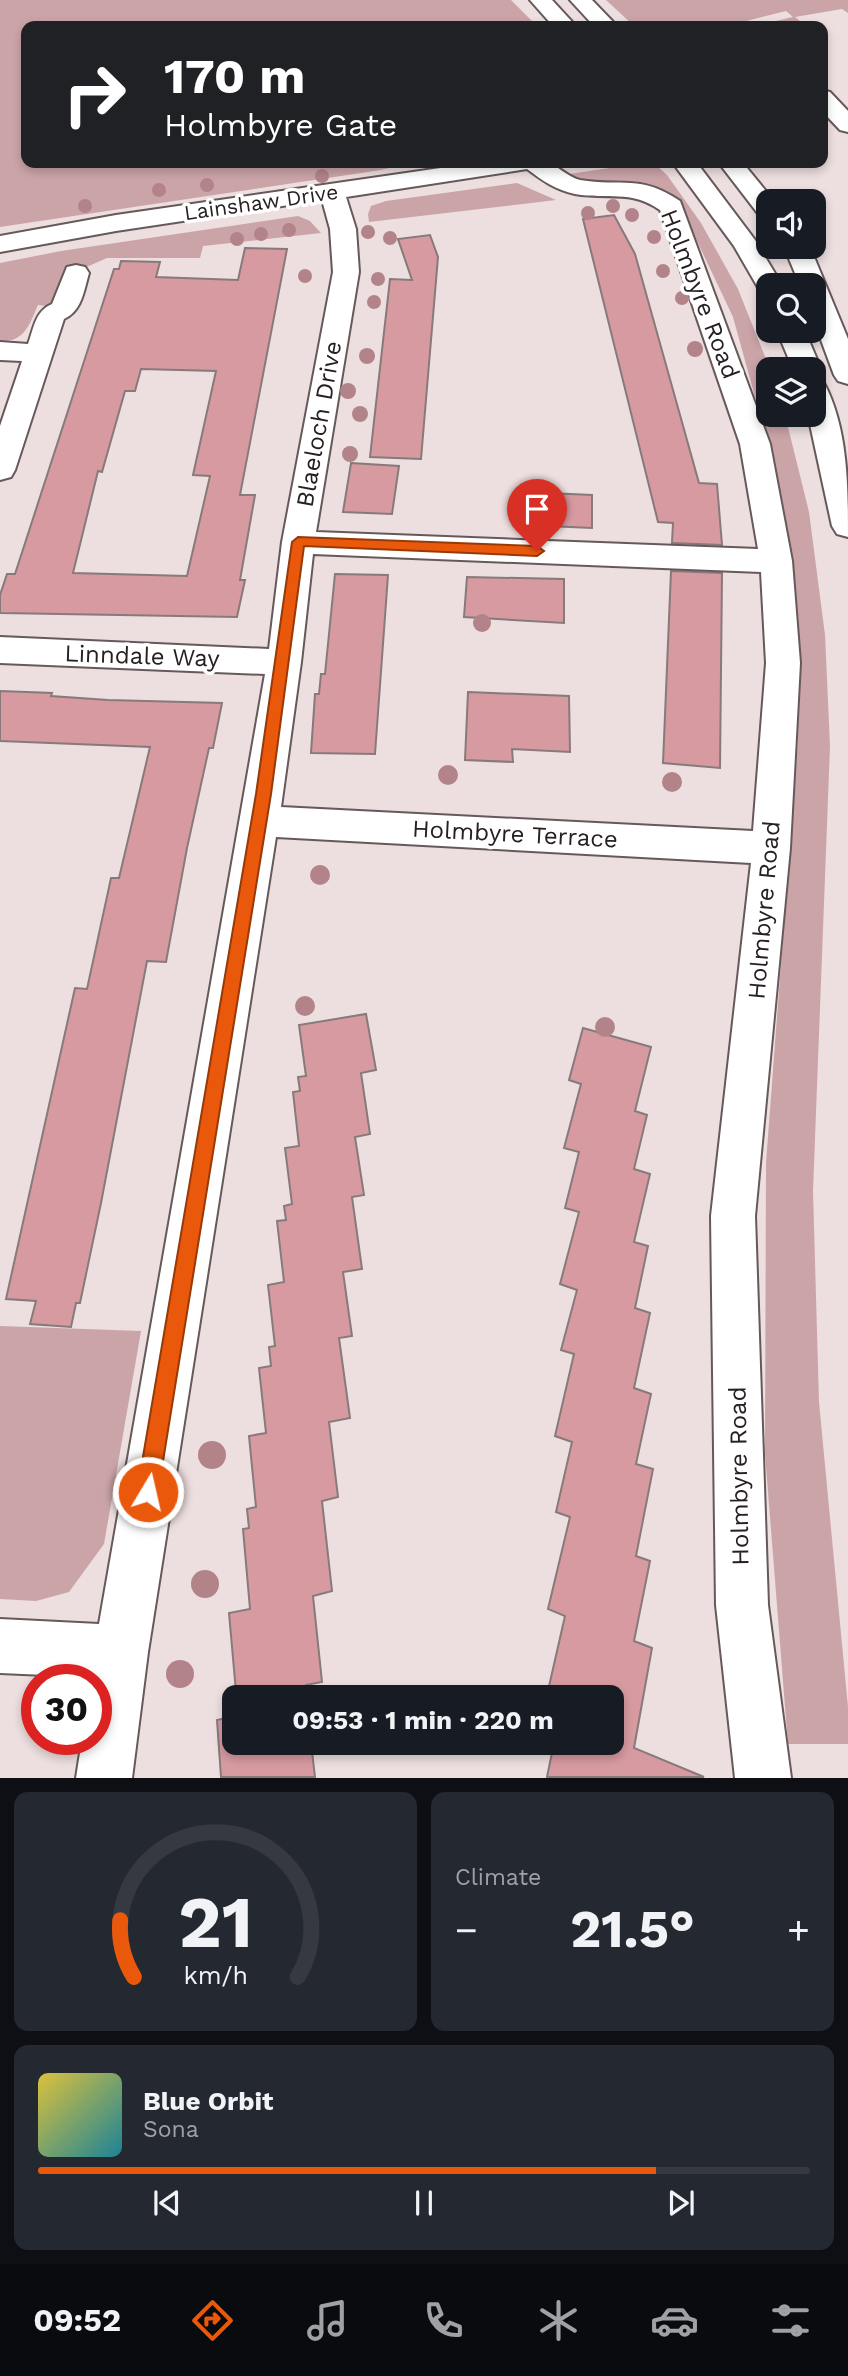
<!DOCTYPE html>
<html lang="en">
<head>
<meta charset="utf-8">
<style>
	:root { --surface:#171b24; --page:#242831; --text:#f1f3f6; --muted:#9ea1a6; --line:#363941; --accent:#ea580c }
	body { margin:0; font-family:"Work Sans",sans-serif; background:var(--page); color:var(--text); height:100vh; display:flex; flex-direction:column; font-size:26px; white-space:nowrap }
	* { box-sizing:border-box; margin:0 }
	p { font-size:23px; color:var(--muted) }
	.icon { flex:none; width:38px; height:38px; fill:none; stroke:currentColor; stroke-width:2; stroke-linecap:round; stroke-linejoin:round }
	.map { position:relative; height:1778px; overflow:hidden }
	.details { display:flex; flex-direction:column; gap:14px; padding:14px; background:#0d0f14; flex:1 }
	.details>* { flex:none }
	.banner { position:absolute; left:21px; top:21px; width:807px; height:147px; border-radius:14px; box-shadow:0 4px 10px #0003; background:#202124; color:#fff; overflow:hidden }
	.fabs { position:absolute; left:756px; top:189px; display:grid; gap:14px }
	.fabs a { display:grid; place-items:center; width:70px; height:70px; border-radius:14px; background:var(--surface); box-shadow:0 4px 10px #0003; font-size:35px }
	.speed { position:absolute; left:21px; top:1664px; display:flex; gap:14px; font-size:35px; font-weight:700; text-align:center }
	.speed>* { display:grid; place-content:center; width:91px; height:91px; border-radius:50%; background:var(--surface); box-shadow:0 4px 10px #0003; line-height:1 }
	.speed .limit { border:10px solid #d22; background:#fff; color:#111 }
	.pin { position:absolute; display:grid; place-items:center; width:60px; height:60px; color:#fff; margin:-72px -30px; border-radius:50% 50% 50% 0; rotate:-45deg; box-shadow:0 0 7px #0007 }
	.pin .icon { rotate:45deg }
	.me { position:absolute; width:77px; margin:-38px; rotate:9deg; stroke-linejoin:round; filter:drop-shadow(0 0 5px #0008) }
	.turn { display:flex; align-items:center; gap:24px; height:147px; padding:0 28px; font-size:32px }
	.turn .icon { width:91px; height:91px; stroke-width:2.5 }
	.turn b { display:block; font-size:49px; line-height:60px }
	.big { font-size:52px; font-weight:700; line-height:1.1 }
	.details .tile { flex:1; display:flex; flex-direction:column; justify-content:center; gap:10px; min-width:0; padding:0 24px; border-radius:14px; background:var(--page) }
	.details .dial { align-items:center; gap:0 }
	.dial svg { height:182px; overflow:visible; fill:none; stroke:var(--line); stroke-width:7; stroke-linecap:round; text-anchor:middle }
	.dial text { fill:var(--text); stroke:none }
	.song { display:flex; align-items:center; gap:21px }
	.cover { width:84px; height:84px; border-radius:10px; background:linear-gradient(135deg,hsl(50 70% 55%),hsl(190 70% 35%)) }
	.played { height:7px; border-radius:4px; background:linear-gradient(90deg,var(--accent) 80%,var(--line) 80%) }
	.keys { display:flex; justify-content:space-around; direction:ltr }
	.heat { display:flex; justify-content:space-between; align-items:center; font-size:38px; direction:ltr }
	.details .tiles { flex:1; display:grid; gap:14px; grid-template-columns:1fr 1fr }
	.tile:last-child { grid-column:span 2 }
	.trip { position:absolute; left:222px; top:1685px; width:402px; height:70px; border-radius:14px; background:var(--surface); box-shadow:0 4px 10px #0003; font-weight:700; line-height:70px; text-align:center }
	.dock { display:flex; height:112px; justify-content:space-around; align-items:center; background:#090b0e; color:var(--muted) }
	.dock .icon { width:49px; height:49px }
	.dock .current { color:var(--accent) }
	.dock b { font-size:32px; color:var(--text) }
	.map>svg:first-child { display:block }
	.green { fill:#cba4a8 }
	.building { fill:#d79aa1; stroke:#877a7b; stroke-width:2; fill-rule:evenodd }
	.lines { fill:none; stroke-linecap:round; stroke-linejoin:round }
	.minor-casing { stroke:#66595a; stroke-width:4 }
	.major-casing { stroke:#66595a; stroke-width:4 }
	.minor { fill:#fff; fill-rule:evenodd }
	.major { fill:#fff; fill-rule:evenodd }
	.tree { fill:#b3838a }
	.route { fill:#ea580c; stroke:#983908; stroke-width:2 }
	.labels { text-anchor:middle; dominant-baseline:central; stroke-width:7; stroke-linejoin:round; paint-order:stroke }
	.far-street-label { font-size:21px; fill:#262021; stroke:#fff }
	.street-label { font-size:24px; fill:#262021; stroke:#fff }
</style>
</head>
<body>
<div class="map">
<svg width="848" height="1778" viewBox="0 0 848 1778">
	<rect width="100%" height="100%" fill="#eddedf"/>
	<!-- green -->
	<g class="green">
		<path d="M 0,0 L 511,0 L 537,26 L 26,26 L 26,163 L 411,163 L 381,170 L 0,227 Z"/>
		<path d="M 606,0 L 848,0 L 848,13 L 842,9 L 795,17 L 806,26 L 755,26 L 793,17 L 786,11 L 726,26 L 634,26 Z"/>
		<path d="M 643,163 L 657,166 L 667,175 L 701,223 L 738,289 L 770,369 L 768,415 L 785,415 L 809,512 L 825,635 L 830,746 L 813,1191 L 819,1402 L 848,1707 L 848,1744 L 788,1744 L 765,1454 L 766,1163 L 798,738 L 793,588 L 779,484 L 733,317 L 688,222 L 675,201 L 651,186 L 622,181 L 589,183 L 575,180 L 569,174 Z"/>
		<path d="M 517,183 L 556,200 L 369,222 L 368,214 L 371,206 L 386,201 Z"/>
		<path d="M 298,216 L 310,221 L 321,233 L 203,246 L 200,258 L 107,258 L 82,269 L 56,307 L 38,305 C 29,325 25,342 0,341 L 0,263 L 61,251 Z"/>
		<path d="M 0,1326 L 141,1331 L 104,1544 L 69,1592 L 36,1601 L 0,1599 Z"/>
	</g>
	<!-- building -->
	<g class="building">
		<path d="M 614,215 L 635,254 L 699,483 L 717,484 L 722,545 L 672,543 L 673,523 L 658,522 L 583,219 Z"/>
		<path d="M 430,235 L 438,257 L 421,459 L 370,457 L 390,279 L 412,280 L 398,239 Z"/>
		<path d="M 245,248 L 287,249 L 240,495 L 255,495 L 240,580 L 245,580 L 237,617 L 0,613 L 0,595 L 7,574 L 15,574 L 114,269 L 119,269 L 121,261 L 160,262 L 156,277 L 238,280 ZM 141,369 L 216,371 L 193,475 L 210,476 L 187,576 L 73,573 L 98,471 L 102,472 L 125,391 L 135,391 Z"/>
		<path d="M 351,463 L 399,466 L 392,514 L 343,512 Z"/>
		<path d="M 548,493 L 592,495 L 592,528 L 547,526 Z"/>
		<path d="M 671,571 L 722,573 L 720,768 L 663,763 Z"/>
		<path d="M 335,574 L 388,575 L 375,754 L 311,753 L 315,694 L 319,694 L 321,674 L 325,674 Z"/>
		<path d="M 467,577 L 564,579 L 564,623 L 464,617 Z"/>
		<path d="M 0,691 L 52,693 L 51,696 L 108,700 L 222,703 L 213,748 L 209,748 L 187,848 L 166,962 L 147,961 L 101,1203 L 80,1303 L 76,1303 L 71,1327 L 30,1324 L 36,1301 L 6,1299 L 75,988 L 87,989 L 111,878 L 119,878 L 150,747 L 0,741 Z"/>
		<path d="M 468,692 L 569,696 L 570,752 L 512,749 L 513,762 L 465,760 Z"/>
		<path d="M 366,1014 L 376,1070 L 361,1073 L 370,1134 L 355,1137 L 364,1195 L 352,1197 L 362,1269 L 343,1272 L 352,1336 L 339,1338 L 350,1418 L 329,1422 L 338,1497 L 322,1501 L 332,1591 L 313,1596 L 322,1682 L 306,1685 L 307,1698 L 234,1698 L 234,1743 L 311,1743 L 315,1777 L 221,1777 L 217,1720 L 227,1718 L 225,1694 L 236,1692 L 229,1613 L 250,1609 L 243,1529 L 249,1528 L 247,1509 L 256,1507 L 249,1436 L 266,1433 L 259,1368 L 271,1366 L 269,1347 L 275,1346 L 268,1285 L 284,1282 L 277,1221 L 286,1220 L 284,1206 L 292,1204 L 285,1148 L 299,1146 L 293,1092 L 300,1091 L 298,1077 L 306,1076 L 299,1025 Z"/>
		<path d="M 583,1028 L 651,1047 L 635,1111 L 647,1115 L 634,1169 L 650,1174 L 634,1242 L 648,1246 L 635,1308 L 650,1313 L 634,1388 L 651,1394 L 636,1464 L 653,1469 L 636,1556 L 650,1561 L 634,1641 L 652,1648 L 634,1748 L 704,1777 L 547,1777 L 554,1743 L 612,1743 L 612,1698 L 547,1695 L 565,1616 L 548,1609 L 570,1517 L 556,1512 L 572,1442 L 555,1436 L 574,1354 L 561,1350 L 577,1290 L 560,1284 L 579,1212 L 565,1208 L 579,1152 L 564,1148 L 581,1084 L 569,1080 Z"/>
	</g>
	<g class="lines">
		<!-- minor casing -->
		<g class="minor-casing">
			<g id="minor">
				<path d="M 822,90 L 830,92 L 848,111 L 848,132 L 840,130 L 822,111 Z"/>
				<path d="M 475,163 C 498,163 524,159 547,163 C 558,165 567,177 580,180 C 621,187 641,174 680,201 L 770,444 L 792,561 L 800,663 L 790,848 L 755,1216 L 768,1605 L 791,1778 L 735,1778 L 716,1605 L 711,1216 L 751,863 L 276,837 L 148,1652 L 132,1778 L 76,1778 L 82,1740 L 96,1740 L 96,1680 L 90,1680 L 91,1677 L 0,1673 L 0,1619 L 99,1624 L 265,674 L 0,663 L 0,637 L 269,649 L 282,542 L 333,272 L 330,229 L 322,200 L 116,231 L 0,252 L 0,236 L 116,215 ZM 527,169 C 543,181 556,190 575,194 C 608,200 630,189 660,210 L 740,444 L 758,549 L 316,532 L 359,272 L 356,229 L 346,197 ZM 313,554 L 761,572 L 766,663 L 753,831 L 281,807 L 301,662 Z"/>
				<path d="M 76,265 L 85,267 L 89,273 C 84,290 82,311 64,319 L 15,470 L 11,477 L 0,480 L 0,426 L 22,361 L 0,360 L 0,342 L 28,344 C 34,328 35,311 52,304 L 67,267 Z"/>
			</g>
		</g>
		<!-- major casing -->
		<g class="major-casing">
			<g id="major">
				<path d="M 530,0 L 552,0 L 576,26 L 553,26 Z"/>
				<path d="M 570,0 L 592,0 L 617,26 L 594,26 Z"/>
				<path d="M 673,163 L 697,163 L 755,240 L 782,285 L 768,285 L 768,293 L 760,291 L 734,246 Z"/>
				<path d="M 719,163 L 743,163 L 774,201 L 768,201 L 768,217 L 759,215 Z"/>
				<path d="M 784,247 L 810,247 L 848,339 L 848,384 L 838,381 L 834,375 L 814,321 L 814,285 L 800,285 Z"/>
				<path d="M 777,331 L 805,331 L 821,369 L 817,375 L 814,376 L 814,369 L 793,369 Z"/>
				<path d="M 814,380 L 824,383 C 848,428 848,486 848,537 L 837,534 L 832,526 L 808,415 L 814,415 Z"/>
			</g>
		</g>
		<!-- minor -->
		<use href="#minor" class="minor"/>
		<!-- major -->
		<use href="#major" class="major"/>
	</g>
	<!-- trees -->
	<g class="tree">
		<circle cx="322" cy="176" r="7"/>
		<circle cx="207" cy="185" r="7"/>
		<circle cx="159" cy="190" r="7"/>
		<circle cx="85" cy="206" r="7"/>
		<circle cx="613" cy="206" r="7"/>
		<circle cx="588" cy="213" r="7"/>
		<circle cx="632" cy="215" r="7"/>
		<circle cx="289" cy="230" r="7"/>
		<circle cx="368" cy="232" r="7"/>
		<circle cx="261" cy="234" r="7"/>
		<circle cx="654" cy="237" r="7"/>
		<circle cx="390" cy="238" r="7"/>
		<circle cx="237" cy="239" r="7"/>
		<circle cx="663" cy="271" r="7"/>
		<circle cx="305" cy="276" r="7"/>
		<circle cx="378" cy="279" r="7"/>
		<circle cx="682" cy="298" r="7"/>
		<circle cx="374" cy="302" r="7"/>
		<circle cx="695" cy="349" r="8"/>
		<circle cx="367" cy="356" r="8"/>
		<circle cx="348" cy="391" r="8"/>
		<circle cx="360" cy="414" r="8"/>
		<circle cx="350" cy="454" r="8"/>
		<circle cx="482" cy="623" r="9"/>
		<circle cx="448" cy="775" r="10"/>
		<circle cx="672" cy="782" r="10"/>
		<circle cx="320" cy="875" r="10"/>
		<circle cx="305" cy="1006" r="10"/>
		<circle cx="605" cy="1027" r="10"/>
		<circle cx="212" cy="1455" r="14"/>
		<circle cx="205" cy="1584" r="14"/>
		<circle cx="180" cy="1674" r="14"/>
	</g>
	<!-- route -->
	<path class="route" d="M 298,537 L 537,546 L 544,551 L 537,556 L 304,546 L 271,794 L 158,1492 L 155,1499 L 148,1502 L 140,1499 L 137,1492 L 256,794 L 292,542 Z"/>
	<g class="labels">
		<!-- far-street labels -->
		<g class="far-street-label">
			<text transform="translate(261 202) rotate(-8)">Lainshaw Drive</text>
		</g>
		<!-- street labels -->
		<g class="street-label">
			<text transform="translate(700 294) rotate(69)">Holmbyre Road</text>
			<text transform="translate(319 424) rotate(-80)">Blaeloch Drive</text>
			<text transform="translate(142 656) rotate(2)">Linndale Way</text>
			<text transform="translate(515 834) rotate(3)">Holmbyre Terrace</text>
			<text transform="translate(764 910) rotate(-85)">Holmbyre Road</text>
			<text transform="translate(739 1476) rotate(-91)">Holmbyre Road</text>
		</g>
	</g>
</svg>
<div class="fabs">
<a><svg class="icon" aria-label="sound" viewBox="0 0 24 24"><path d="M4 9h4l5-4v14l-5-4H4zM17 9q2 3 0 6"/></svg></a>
<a><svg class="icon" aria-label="search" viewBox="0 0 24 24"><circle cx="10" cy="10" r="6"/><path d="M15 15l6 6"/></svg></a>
<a><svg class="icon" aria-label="layers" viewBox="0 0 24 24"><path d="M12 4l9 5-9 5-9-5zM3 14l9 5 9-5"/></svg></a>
</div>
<div class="speed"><div class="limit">30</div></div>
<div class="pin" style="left:537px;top:551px;background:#d93025"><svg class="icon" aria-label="arrive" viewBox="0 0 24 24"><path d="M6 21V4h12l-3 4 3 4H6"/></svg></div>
<svg class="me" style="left:148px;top:1492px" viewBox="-20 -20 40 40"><circle r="17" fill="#ea580c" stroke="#fff" stroke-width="3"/><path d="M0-11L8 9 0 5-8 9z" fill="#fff"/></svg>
<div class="trip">09:53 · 1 min · 220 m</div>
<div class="banner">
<div class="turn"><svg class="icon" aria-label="right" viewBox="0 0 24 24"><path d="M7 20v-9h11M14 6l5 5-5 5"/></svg><div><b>170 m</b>Holmbyre Gate</div></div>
</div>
</div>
<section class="details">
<div class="tiles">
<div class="tile dial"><svg viewBox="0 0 100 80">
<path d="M14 69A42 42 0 1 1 86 69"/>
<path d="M14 69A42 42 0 0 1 8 44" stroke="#ea580c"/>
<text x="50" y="56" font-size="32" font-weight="700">21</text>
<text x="50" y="72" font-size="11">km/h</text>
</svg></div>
<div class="tile"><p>Climate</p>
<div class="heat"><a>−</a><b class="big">21.5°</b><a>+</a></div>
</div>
<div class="tile">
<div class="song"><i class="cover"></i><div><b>Blue Orbit</b><p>Sona</p></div></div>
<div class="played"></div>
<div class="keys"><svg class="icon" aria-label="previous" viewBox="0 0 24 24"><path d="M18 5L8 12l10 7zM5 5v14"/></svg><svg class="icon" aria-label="pause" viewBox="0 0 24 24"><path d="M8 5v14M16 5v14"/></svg><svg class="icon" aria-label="next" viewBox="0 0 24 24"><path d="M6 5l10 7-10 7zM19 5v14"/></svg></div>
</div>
</div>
</section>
<nav class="dock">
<b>09:52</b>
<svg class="icon current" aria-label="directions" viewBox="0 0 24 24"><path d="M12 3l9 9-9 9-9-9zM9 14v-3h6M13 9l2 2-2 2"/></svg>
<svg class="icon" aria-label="music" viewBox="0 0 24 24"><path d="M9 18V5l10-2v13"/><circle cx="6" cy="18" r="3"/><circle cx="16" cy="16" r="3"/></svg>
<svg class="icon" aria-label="phone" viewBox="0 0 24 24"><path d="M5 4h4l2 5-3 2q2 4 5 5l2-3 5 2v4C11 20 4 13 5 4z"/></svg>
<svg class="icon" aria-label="climate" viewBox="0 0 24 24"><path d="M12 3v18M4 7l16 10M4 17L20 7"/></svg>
<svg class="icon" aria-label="car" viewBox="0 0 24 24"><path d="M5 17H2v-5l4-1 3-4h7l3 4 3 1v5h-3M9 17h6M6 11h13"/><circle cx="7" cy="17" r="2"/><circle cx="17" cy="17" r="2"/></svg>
<svg class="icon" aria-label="filters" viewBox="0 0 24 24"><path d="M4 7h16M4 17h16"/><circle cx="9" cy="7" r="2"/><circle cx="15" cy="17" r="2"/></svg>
</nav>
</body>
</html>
